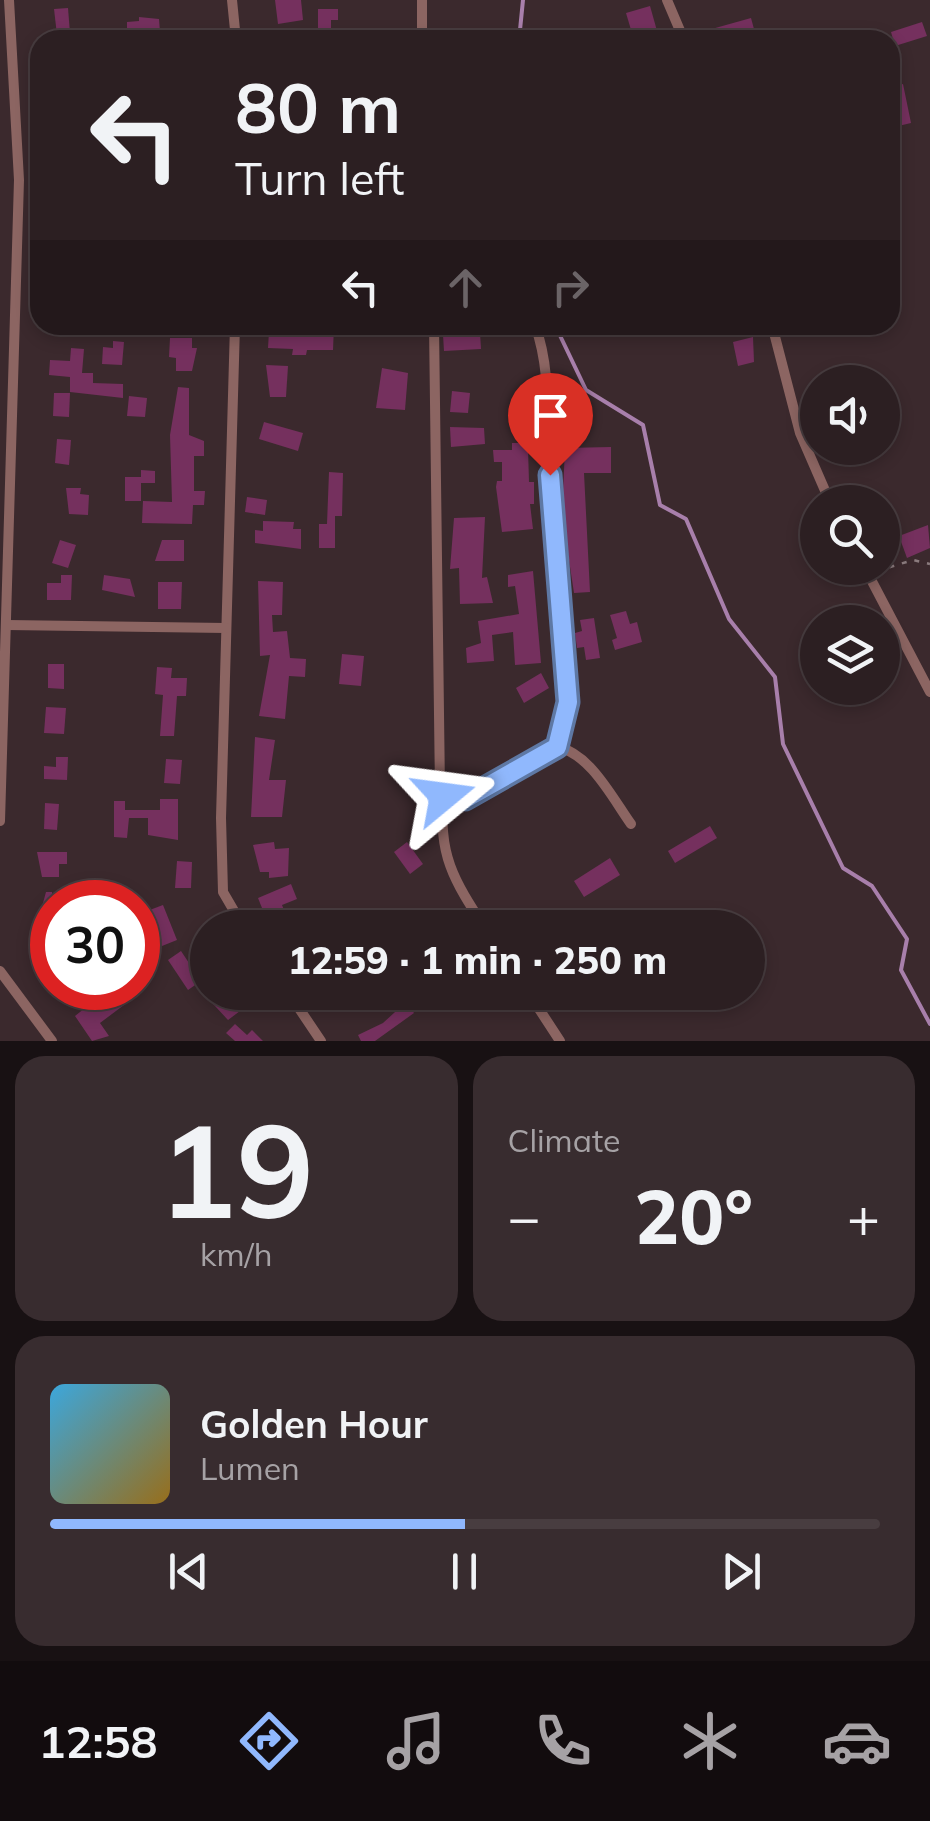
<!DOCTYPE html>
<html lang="en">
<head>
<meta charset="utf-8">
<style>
	:root { --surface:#2c1f22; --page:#382c2f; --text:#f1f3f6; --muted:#a6a2a5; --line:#483d40; --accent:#90b8fd }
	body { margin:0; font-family:Mulish,sans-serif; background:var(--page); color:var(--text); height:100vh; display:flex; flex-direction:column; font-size:38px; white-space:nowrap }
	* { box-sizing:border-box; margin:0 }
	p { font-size:32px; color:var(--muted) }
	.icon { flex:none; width:55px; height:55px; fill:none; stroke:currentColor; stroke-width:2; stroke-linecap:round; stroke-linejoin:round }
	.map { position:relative; height:1041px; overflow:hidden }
	.panel { display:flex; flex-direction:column; gap:15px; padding:15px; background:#181113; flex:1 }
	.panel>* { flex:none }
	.hud { position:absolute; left:30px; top:30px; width:870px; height:305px; border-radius:30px; box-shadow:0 5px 15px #0003,0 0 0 2px var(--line); background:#2c1f22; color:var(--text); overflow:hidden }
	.fabs { position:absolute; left:800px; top:365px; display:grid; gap:20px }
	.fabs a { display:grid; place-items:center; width:100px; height:100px; border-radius:50%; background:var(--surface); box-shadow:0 5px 15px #0003,0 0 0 2px var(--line); font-size:50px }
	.speed { position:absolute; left:30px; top:880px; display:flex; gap:20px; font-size:50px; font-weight:700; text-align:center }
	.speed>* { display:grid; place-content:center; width:130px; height:130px; border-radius:50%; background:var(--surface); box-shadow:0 5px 15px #0003,0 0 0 2px var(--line); line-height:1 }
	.speed .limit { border:15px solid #d22; background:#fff; color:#111 }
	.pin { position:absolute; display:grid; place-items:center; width:85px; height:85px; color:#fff; margin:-102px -42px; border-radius:50% 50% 50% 0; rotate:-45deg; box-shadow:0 0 10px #0007 }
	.pin .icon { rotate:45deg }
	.me { position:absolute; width:110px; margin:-55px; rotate:74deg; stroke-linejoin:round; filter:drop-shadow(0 0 8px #0008) }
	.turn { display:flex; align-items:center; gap:35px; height:210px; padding:0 40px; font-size:45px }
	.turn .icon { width:130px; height:130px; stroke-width:2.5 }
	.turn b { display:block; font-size:70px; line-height:85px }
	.lanes { display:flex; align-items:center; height:95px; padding:0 40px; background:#0003; justify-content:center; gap:50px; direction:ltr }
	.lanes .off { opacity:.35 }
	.big { font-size:75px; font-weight:800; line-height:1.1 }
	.panel .card { flex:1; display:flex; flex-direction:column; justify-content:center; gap:15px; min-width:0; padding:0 35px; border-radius:30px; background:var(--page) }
	.panel .dial { align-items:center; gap:0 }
	.dial b { font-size:130px; line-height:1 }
	.song { display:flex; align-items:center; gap:30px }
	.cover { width:120px; height:120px; border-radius:15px; background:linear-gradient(135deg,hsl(200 70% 55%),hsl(40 70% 35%)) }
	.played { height:10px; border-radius:5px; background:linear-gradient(90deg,var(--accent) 50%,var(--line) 50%) }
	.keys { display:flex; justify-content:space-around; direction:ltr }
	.heat { display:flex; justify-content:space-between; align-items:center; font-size:55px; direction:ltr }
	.panel .tiles { flex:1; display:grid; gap:15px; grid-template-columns:1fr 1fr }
	.card:last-child { grid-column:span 2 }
	.trip { position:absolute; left:190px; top:910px; width:575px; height:100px; border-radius:50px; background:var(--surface); box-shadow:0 5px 15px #0003,0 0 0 2px var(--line); font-weight:800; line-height:100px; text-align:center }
	.tab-bar { display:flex; height:160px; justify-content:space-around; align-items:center; background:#120c0e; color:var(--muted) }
	.tab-bar .icon { width:70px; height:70px }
	.tab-bar .active { color:var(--accent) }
	.tab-bar b { font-size:45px; color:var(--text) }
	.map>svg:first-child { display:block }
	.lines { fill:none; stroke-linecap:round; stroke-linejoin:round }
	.stream { stroke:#a87fab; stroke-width:4 }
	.building { fill:#75305e }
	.path { stroke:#8b7b7e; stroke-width:2.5; stroke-dasharray:5 8; stroke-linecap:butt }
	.minor { stroke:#8c6562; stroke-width:10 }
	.route-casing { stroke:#5e78a4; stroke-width:25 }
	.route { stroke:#90b8fd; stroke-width:18 }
</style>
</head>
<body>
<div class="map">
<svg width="930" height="1041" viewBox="0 0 930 1041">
	<rect width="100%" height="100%" fill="#3b292d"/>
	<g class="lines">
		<!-- stream -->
		<g class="stream">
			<path d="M 519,40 L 523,0"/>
			<path d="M 555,325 L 586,390 L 643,425 L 660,505 L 686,519 L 729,619 L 775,677 L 783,744 L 843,868 L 872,886 L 907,939 L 901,970 L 930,1024"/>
		</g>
	</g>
	<!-- building -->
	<g class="building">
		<path d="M 275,0 L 301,0 L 303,20 L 278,24 Z"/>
		<path d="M 650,6 L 659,38 L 634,40 L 626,13 Z"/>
		<path d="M 68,8 L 70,33 L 57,35 L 54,9 Z"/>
		<path d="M 318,9 L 338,9 L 338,20 L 331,20 L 331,28 L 318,28 Z"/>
		<path d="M 139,17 L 159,19 L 160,32 L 127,34 L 127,22 L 139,21 Z"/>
		<path d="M 751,18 L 757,40 L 703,40 L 701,32 Z"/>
		<path d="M 922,22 L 927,36 L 895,46 L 891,32 Z"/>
		<path d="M 890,60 L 899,85 L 903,84 L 911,123 L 890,128 Z"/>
		<path d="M 289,325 L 334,326 L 333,350 L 307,350 L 306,355 L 292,355 L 293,349 L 268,348 L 269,331 L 289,332 Z"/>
		<path d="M 465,328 L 465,333 L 480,332 L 481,349 L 444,351 L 443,335 Z"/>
		<path d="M 753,337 L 754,362 L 738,366 L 733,342 Z"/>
		<path d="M 170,338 L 192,338 L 192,348 L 197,348 L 192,371 L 176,371 L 176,358 L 169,357 Z"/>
		<path d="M 113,341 L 124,342 L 122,365 L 102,364 L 103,347 L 113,348 Z"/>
		<path d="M 71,348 L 84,349 L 82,373 L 93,373 L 93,383 L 123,384 L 123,398 L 70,392 L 70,377 L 49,375 L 50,360 L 70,361 Z"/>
		<path d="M 266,365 L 288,366 L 286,397 L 270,397 Z"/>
		<path d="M 382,368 L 408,373 L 405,410 L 376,408 Z"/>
		<path d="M 178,387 L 189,388 L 189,435 L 204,441 L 204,456 L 194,456 L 194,491 L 205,491 L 204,505 L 193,505 L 192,524 L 142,523 L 143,501 L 172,502 L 170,435 Z"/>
		<path d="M 452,391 L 470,393 L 468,413 L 450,412 Z"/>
		<path d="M 54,393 L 70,393 L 69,417 L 53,416 Z"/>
		<path d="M 129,396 L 147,398 L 145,417 L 127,416 Z"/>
		<path d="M 264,422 L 303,433 L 298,451 L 259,439 Z"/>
		<path d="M 450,427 L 484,428 L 485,444 L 451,447 Z"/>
		<path d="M 57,439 L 71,440 L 69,465 L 55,463 Z"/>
		<path d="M 512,443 L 525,443 L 528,448 L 529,482 L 534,482 L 534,504 L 530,504 L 533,529 L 502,532 L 496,487 L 497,481 L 502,481 L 502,462 L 494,462 L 493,450 L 512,450 Z"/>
		<path d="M 611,447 L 611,473 L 584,473 L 590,592 L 574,593 L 562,514 L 565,448 Z"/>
		<path d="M 141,470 L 155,471 L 155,483 L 141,483 L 141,501 L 125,501 L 125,477 L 141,477 Z"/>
		<path d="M 329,472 L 343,473 L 342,516 L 335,516 L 335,548 L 319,548 L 319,524 L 327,524 Z"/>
		<path d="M 66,488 L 81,488 L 80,494 L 89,495 L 88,515 L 69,514 Z"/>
		<path d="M 247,497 L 267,500 L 265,515 L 245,512 Z"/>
		<path d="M 485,517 L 482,578 L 487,577 L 493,603 L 460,604 L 459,568 L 450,569 L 454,518 Z"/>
		<path d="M 263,521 L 294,522 L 293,529 L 301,529 L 301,549 L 255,543 L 255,530 L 263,531 Z"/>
		<path d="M 928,525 L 930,548 L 907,558 L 899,536 Z"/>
		<path d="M 60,540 L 76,545 L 68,568 L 52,563 Z"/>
		<path d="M 162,540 L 184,540 L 184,561 L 155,561 Z"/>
		<path d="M 533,571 L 541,663 L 515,665 L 513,632 L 492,635 L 494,661 L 467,663 L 466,648 L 481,643 L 478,621 L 519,614 L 515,586 L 508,587 L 508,575 Z"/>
		<path d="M 61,575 L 72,575 L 71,600 L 47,600 L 47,583 L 61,583 Z"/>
		<path d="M 104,575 L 130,579 L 135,597 L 102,590 Z"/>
		<path d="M 258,581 L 283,582 L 282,615 L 272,615 L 273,632 L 287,631 L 290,658 L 306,659 L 305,677 L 289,676 L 285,719 L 259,716 L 270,655 L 260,656 Z"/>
		<path d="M 158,582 L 182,582 L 181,609 L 158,609 Z"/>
		<path d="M 626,611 L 630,624 L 637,622 L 642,642 L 615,650 L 612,640 L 617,638 L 610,615 Z"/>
		<path d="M 594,618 L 600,658 L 586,660 L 584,647 L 577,648 L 575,633 L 582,631 L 580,620 Z"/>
		<path d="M 342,654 L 364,656 L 361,686 L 339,684 Z"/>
		<path d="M 48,664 L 64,664 L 64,689 L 48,688 Z"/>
		<path d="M 157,667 L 172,668 L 171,678 L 187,678 L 186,696 L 177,696 L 174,736 L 160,736 L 163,695 L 155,694 Z"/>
		<path d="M 541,673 L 549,688 L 524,703 L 516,688 Z"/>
		<path d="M 46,707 L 66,708 L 64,734 L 44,733 Z"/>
		<path d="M 255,737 L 275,740 L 269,780 L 286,780 L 282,817 L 251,817 Z"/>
		<path d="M 56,757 L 68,757 L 67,780 L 44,779 L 44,766 L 56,767 Z"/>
		<path d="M 166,759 L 182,760 L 180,784 L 164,783 Z"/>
		<path d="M 160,799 L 178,799 L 178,840 L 148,835 L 148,818 L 129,818 L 127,838 L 114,837 L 114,801 L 125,801 L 125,810 L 160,810 Z"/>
		<path d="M 45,803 L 59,804 L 57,830 L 44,829 Z"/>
		<path d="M 710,826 L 717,838 L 675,863 L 668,851 Z"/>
		<path d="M 274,842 L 275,849 L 289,848 L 288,876 L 269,878 L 269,872 L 260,872 L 253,845 Z"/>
		<path d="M 407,842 L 423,864 L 410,874 L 394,852 Z"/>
		<path d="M 37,852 L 67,852 L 67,864 L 59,864 L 59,877 L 42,877 Z"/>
		<path d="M 610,858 L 620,875 L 584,897 L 574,881 Z"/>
		<path d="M 177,861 L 192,862 L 191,888 L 175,888 Z"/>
		<path d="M 291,884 L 297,899 L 282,905 L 290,925 L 270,928 L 258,898 Z"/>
		<path d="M 46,892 L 52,892 L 52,929 L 44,929 L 44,914 L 40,914 Z"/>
		<path d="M 163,905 L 177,940 L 162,946 L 147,911 Z"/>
		<path d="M 181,951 L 201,981 L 188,990 L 168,960 Z"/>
		<path d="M 110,988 L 118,988 L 128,1002 L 100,1023 L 109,1036 L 92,1041 L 75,1016 Z"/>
		<path d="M 202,992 L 227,992 L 244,1008 L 228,1020 Z"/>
		<path d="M 406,1002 L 414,1013 L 375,1041 L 361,1041 L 358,1035 L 383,1023 Z"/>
		<path d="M 235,1024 L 247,1035 L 252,1030 L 263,1041 L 235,1041 L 226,1033 Z"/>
	</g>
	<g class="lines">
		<!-- path -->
		<path class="path" d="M 877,571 L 913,560 L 930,564"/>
		<!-- minor -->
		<g class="minor">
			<path d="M 232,0 L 236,40"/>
			<path d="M 422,0 L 422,40"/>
			<path d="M 667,0 L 684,40"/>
			<path d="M 235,325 L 221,818 L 223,892 L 244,928"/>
			<path d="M 434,325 L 440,791 L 451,799 L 465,799 L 557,747 C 590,753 613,799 631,824"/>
			<path d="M 535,325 C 552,372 546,421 549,470 C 556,562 578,657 557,747"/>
			<path d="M 772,325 L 800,433 L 830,502"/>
			<path d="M 865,568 L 930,692"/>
			<path d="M 7,625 L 226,628"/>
			<path d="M 444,796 C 437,853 454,881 485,928"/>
			<path d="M 0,821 L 19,180 L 9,0"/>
			<path d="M 0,971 L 52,1041"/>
			<path d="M 288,992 L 321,1041"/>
			<path d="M 528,992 L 560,1041"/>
		</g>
	</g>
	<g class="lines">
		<!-- route casing -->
		<g class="route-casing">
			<path id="route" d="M 444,796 L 465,799 L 557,747 L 568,702 L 550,475"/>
		</g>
		<!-- route -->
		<use href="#route" class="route"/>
	</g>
</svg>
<div class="fabs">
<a><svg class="icon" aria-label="sound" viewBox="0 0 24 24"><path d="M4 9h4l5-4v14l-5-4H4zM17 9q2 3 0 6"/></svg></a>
<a><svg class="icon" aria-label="search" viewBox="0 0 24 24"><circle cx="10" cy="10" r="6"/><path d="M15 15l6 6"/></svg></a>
<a><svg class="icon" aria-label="layers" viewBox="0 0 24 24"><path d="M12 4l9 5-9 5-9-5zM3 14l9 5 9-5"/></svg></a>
</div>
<div class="speed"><div class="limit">30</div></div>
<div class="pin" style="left:550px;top:475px;background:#d93025"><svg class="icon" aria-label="arrive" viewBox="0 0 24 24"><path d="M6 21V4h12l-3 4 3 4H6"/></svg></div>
<svg class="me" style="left:444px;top:796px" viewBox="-20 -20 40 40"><path d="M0-17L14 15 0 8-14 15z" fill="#90b8fd" stroke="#fff" stroke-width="4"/></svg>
<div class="trip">12:59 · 1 min · 250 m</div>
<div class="hud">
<div class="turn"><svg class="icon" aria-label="left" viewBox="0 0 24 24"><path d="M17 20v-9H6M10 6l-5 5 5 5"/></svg><div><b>80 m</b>Turn left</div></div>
<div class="lanes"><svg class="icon" aria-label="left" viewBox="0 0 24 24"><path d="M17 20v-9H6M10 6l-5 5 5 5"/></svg><svg class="icon off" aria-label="ahead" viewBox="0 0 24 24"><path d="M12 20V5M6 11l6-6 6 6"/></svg><svg class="icon off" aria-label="right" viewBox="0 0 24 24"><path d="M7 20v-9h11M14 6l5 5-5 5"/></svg></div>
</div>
</div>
<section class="panel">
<div class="tiles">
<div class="card dial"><b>19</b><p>km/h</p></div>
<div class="card"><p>Climate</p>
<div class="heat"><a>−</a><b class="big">20°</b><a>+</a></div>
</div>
<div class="card">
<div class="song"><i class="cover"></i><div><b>Golden Hour</b><p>Lumen</p></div></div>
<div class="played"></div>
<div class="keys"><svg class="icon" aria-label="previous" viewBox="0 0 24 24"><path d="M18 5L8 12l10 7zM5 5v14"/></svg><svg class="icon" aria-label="pause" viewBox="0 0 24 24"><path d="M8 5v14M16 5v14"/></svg><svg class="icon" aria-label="next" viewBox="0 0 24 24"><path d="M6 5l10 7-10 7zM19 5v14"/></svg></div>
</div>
</div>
</section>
<nav class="tab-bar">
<b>12:58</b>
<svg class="icon active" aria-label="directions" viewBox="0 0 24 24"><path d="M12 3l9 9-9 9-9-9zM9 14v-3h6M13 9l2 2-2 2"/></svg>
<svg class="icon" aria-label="music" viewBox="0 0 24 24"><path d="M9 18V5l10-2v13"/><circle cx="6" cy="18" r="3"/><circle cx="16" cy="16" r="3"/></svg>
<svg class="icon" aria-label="phone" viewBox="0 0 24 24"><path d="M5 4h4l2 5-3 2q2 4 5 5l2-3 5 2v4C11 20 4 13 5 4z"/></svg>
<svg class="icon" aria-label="climate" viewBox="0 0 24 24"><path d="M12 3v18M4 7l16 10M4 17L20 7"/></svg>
<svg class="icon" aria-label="car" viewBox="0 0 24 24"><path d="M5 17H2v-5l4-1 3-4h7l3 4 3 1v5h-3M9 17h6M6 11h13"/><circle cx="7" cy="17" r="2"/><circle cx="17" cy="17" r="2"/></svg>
</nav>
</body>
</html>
